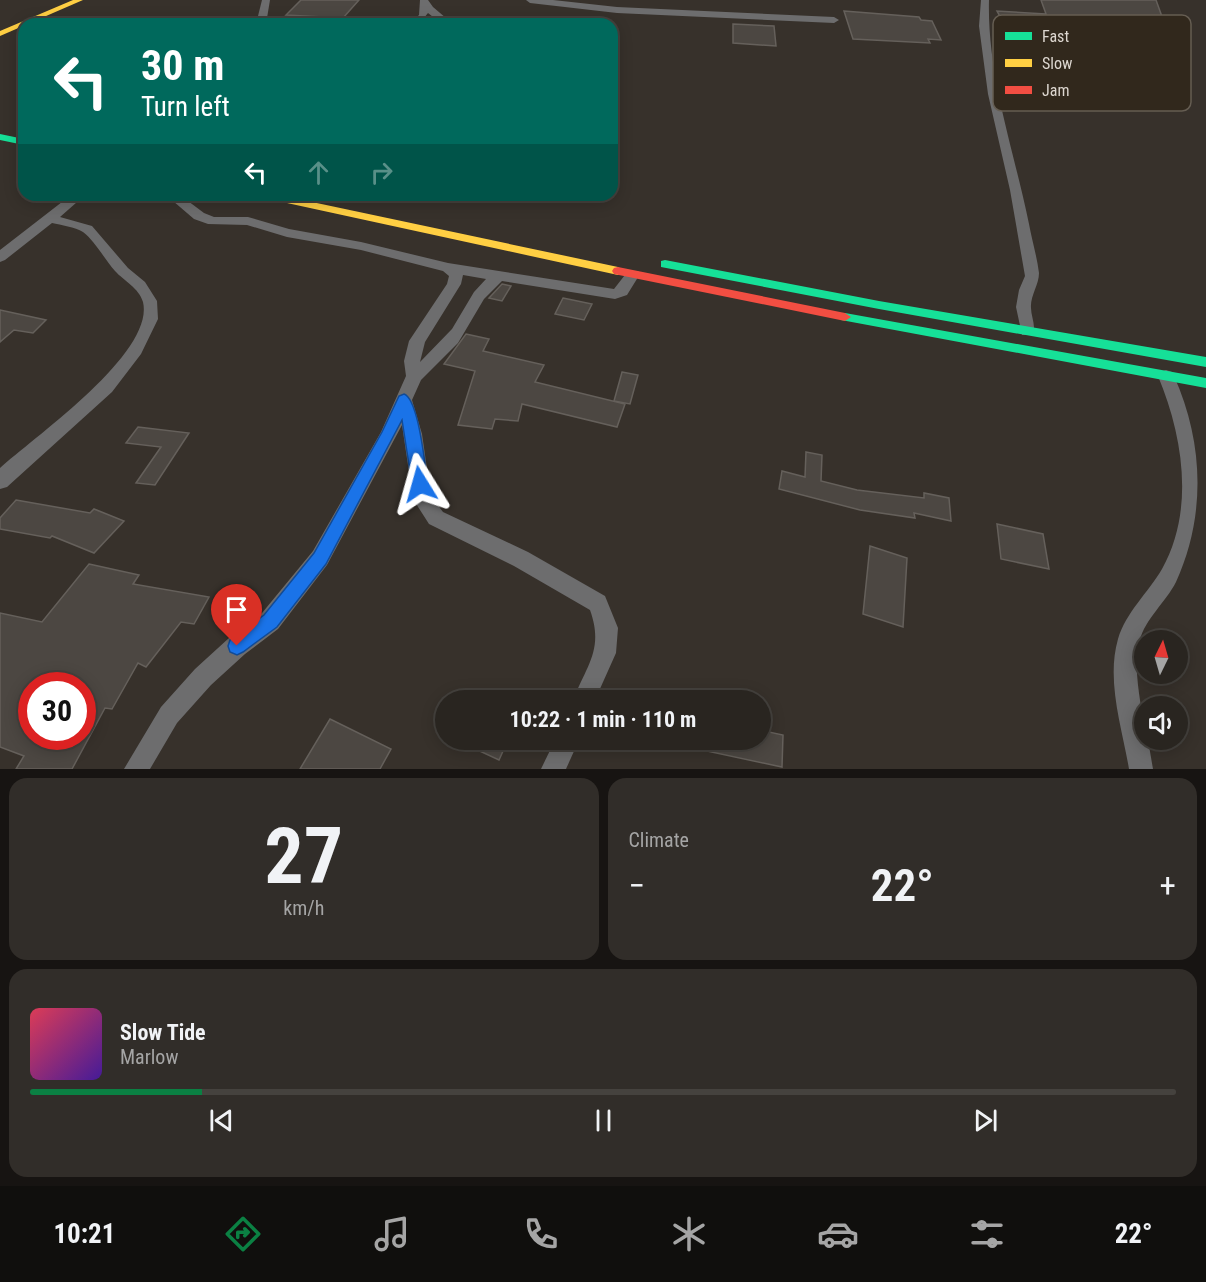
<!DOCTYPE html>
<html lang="en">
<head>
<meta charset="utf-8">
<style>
	:root { --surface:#292520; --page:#312d29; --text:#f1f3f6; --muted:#a5a5a5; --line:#45423e; --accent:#0b8043 }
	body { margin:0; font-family:"Roboto Condensed",sans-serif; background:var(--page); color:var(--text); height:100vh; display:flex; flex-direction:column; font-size:22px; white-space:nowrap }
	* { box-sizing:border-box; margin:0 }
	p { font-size:20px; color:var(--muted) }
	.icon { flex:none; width:33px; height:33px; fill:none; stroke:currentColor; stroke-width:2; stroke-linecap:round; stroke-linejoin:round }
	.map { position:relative; height:769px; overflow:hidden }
	.sheet { display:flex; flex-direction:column; gap:9px; padding:9px; background:#171412; flex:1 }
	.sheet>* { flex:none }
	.banner { position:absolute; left:18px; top:18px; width:600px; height:183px; border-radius:18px; box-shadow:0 3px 15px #0003,0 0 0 2px var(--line); background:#00695c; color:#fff; overflow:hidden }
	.needle { width:39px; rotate:5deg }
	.fabs { position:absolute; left:1134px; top:630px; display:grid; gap:12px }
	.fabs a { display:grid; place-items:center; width:54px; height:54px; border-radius:50%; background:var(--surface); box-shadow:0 3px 15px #0003,0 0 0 2px var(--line); font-size:30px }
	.speed { position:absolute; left:18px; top:672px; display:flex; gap:12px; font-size:30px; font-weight:700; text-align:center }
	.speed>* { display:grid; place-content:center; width:78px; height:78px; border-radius:50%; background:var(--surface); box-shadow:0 3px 15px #0003,0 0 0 2px var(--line); line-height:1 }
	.speed .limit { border:9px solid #d22; background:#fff; color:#111 }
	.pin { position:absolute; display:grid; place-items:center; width:51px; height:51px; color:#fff; margin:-62px -26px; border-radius:50% 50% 50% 0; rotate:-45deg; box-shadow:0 0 6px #0007 }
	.pin .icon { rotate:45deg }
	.me { position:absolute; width:66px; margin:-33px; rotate:352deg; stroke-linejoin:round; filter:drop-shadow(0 0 4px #0008) }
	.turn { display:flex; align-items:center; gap:21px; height:126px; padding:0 24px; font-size:27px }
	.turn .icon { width:78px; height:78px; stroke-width:2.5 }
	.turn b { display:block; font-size:42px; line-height:51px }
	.lanes { display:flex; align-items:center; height:57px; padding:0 24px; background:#0003; justify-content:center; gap:30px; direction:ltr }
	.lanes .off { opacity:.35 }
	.big { font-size:45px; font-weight:700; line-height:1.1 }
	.sheet .tile { flex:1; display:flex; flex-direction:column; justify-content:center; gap:9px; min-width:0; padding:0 21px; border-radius:18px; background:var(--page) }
	.sheet .dial { align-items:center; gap:0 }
	.dial b { font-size:78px; line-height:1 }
	.song { display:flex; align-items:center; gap:18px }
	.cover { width:72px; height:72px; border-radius:9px; background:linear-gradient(135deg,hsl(350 70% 55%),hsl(260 70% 35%)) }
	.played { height:6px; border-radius:3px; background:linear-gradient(90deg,var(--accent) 15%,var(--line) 15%) }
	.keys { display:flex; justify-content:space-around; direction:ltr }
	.heat { display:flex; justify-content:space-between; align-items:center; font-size:33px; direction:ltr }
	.sheet .tiles { flex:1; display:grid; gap:9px; grid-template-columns:1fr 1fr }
	.tile:last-child { grid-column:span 2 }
	.trip { position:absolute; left:435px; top:690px; width:336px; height:60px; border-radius:30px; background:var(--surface); box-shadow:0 3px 15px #0003,0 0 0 2px var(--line); font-weight:700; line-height:60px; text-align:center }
	.tab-bar { display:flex; height:96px; justify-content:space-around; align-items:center; background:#100f0d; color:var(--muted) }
	.tab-bar .icon { width:42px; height:42px }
	.tab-bar .current { color:var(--accent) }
	.tab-bar b { font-size:27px; color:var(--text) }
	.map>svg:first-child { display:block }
	.building { fill:#4c4742; stroke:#65605b; stroke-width:1.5; fill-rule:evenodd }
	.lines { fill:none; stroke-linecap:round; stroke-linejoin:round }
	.street { fill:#6d6d6e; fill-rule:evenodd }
	.fast { fill:#16e098; fill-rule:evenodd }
	.slow { fill:#ffcf43; fill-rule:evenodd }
	.jam { fill:#f24e42; fill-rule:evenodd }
	.route { fill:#1a73e8; stroke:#114b97; stroke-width:1.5 }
	.key { fill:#31281c; stroke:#655d52; stroke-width:1.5 }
	.key-label { font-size:16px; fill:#ddd7d0 }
</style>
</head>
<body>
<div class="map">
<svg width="1206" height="769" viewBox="0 0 1206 769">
	<rect width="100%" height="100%" fill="#37312b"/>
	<!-- building -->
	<g class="building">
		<path d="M 301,0 L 359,0 L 343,18 L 286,15 Z"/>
		<path d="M 1041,0 L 1156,0 L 1165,25 L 1137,24 L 1153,53 L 1072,43 L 1071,41 L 1012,38 L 997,11 L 1046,14 Z"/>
		<path d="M 844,11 L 919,17 L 921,20 L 932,21 L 941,40 L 928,39 L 930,43 L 853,39 Z"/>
		<path d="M 733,24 L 774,26 L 776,46 L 733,43 Z"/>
		<path d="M 502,284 L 511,286 L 502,301 L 489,298 Z"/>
		<path d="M 563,298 L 592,304 L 584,320 L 555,314 Z"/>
		<path d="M 0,310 L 46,320 L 33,333 L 14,330 L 0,342 Z"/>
		<path d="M 466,334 L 489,339 L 483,351 L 544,365 L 535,382 L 625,404 L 617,427 L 522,404 L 518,421 L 495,419 L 492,429 L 458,425 L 475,371 L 444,364 Z"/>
		<path d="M 622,372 L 638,375 L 630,404 L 614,401 Z"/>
		<path d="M 138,427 L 189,433 L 155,485 L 136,483 L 161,447 L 126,443 Z"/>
		<path d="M 806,452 L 822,455 L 821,481 L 857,490 L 924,498 L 924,493 L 949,498 L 951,521 L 914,513 L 915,518 L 860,510 L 779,489 L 782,471 L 805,477 Z"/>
		<path d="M 16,500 L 90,513 L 94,509 L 124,521 L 94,553 L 52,536 L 50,538 L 0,529 L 0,518 Z"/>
		<path d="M 997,524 L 1043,534 L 1049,569 L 1001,559 Z"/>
		<path d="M 870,546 L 907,558 L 903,627 L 863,614 Z"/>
		<path d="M 89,564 L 139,575 L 133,584 L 209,597 L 194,624 L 181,622 L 146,667 L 138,663 L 112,709 L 105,708 L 72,769 L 16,769 L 24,756 L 0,747 L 0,613 L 42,622 ZM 32,686 L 82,686 L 82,736 L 32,736 Z"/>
		<path d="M 330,719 L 391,749 L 380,769 L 300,769 Z"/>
		<path d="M 760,730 L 783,735 L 782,767 L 688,747 L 689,740 L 760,740 Z"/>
		<path d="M 456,740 L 508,740 L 499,760 Z"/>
	</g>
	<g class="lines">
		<!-- street -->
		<g class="street">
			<path d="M 262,0 L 270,0 L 266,24 L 256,24 Z"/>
			<path d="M 420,0 L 428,0 L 433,7 L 453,24 L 442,24 L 428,13 L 419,24 L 409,24 L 419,15 Z"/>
			<path d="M 526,0 L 553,0 L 617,7 L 834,17 L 839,20 L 834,23 L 617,13 L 530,3 Z"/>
			<path d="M 981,0 L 989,0 C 987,76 1014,150 1029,224 C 1032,240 1037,257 1039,273 C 1039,285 1030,296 1031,308 C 1031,317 1037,327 1032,335 L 1022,335 L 1016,307 L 1019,290 L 1025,276 L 1010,190 L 988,94 L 979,26 Z"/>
			<path d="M 71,195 L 85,195 L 60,217 L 92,226 L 128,268 L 145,282 L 157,301 L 158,319 L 141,354 L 112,392 L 7,487 L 0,489 L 0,468 C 34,437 155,353 143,302 C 139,288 124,281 115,271 C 105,260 95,241 83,232 C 75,227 61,225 52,223 L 5,260 L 0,262 L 0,250 Z"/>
			<path d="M 166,195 L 180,195 L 204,213 L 214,217 L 248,217 L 289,229 L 361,242 L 448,263 L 614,289 L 628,271 L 638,271 L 640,274 L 627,295 L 615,299 L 502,281 L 484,299 L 458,343 L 421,380 L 412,400 L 422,434 L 431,496 L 443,512 L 528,552 L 605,596 L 618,628 L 616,653 L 595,700 L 573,700 C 587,665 604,649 590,610 L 514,566 L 429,524 L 413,499 L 402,425 L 327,565 L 278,629 L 245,654 L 211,685 L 177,723 L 150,769 L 124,769 L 161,707 L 195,669 L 229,638 L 262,613 L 313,551 L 381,432 L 406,376 L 404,361 L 409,341 L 447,284 L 449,276 L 443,271 L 361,250 L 287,237 L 247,225 L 208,224 L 194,219 ZM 463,275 L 486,279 L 474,292 L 452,329 L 420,362 L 425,342 L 461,284 Z"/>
			<path d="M 1166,370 L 1172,372 L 1174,376 C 1204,443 1206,516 1176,582 C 1166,602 1145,619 1140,640 C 1131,674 1144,706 1144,740 L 1148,740 L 1153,769 L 1129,769 C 1122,727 1106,681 1118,639 C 1126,612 1148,593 1162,569 C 1195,510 1183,436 1158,376 L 1160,372 Z"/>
			<path d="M 555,740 L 579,740 L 566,769 L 541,769 Z"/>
		</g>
		<!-- fast -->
		<g class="fast">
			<path d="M 0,134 L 24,139 L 24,145 L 0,140 Z"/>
			<path d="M 665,260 L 879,301 L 1206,357 L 1206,367 L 879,309 L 661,267 L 661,261 Z"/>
			<path d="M 845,313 L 1206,378 L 1206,388 L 841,320 L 839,317 Z"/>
		</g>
		<!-- slow -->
		<g class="slow">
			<path d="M 73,0 L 83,0 L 0,36 L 0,31 Z"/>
			<path d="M 259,195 L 279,195 L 618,267 L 624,271 L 618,275 L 264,198 Z"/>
		</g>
		<!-- jam -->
		<path class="jam" d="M 618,267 L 845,313 L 851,317 L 845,321 L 614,274 L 612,271 L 614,268 Z"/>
	</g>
	<!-- route -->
	<path class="route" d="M 404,394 C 419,399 425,468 428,484 L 425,489 L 420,491 L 414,489 L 412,484 L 402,420 L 326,564 L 277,627 L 243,652 L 237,655 L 230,652 L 228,646 L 230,640 L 264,615 L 314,553 L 382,432 L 399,396 Z"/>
	<!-- legend -->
	<rect x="993" y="15" width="198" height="96" rx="9" class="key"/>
	<rect x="1005" y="32" width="27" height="8" fill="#16e098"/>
	<rect x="1005" y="59" width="27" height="8" fill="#ffcf43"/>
	<rect x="1005" y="86" width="27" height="8" fill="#f24e42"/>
	<g class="key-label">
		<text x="1042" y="42">Fast</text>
		<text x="1042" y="69">Slow</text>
		<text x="1042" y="96">Jam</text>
	</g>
</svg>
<div class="fabs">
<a><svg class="needle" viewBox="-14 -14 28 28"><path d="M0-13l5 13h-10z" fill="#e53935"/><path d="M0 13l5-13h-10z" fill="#a5a5a5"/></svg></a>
<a><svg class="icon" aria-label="sound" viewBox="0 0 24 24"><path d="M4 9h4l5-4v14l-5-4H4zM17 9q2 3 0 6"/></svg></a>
</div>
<div class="speed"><div class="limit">30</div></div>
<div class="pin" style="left:237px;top:646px;background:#d93025"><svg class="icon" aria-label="arrive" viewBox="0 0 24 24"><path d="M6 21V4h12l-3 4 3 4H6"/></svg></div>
<svg class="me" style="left:420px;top:484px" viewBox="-20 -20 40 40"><path d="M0-17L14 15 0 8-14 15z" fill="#1a73e8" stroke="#fff" stroke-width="4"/></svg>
<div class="trip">10:22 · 1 min · 110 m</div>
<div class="banner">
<div class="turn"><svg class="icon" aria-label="left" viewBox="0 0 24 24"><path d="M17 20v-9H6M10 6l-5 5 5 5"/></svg><div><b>30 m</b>Turn left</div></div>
<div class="lanes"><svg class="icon" aria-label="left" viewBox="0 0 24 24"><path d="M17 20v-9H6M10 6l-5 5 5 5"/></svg><svg class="icon off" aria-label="ahead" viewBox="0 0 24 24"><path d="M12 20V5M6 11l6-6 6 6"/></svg><svg class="icon off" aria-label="right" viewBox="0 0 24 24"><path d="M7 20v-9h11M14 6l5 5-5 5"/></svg></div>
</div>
</div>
<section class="sheet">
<div class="tiles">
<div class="tile dial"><b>27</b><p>km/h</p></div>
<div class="tile"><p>Climate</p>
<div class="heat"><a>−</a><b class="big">22°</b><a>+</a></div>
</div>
<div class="tile">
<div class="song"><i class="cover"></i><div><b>Slow Tide</b><p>Marlow</p></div></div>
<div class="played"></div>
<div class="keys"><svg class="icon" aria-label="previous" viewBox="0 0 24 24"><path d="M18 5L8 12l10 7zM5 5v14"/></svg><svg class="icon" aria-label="pause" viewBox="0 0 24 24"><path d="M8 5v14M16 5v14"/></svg><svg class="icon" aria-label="next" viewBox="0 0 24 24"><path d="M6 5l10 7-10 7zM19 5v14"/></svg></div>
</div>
</div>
</section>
<nav class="tab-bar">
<b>10:21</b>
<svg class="icon current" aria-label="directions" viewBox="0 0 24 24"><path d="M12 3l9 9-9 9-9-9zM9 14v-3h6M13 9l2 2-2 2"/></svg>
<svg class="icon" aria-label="music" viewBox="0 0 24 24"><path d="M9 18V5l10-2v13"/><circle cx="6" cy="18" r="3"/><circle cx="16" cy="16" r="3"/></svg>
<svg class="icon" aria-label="phone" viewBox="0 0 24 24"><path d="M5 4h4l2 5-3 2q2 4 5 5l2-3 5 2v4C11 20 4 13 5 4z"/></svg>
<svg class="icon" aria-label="climate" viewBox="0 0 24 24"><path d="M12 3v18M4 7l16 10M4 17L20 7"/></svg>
<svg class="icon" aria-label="car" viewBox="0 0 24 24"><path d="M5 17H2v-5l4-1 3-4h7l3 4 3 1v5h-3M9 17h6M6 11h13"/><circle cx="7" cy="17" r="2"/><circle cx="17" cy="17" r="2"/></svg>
<svg class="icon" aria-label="filters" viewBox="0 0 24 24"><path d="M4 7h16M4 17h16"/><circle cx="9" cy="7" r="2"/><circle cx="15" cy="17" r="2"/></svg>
<b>22°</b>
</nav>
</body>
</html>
